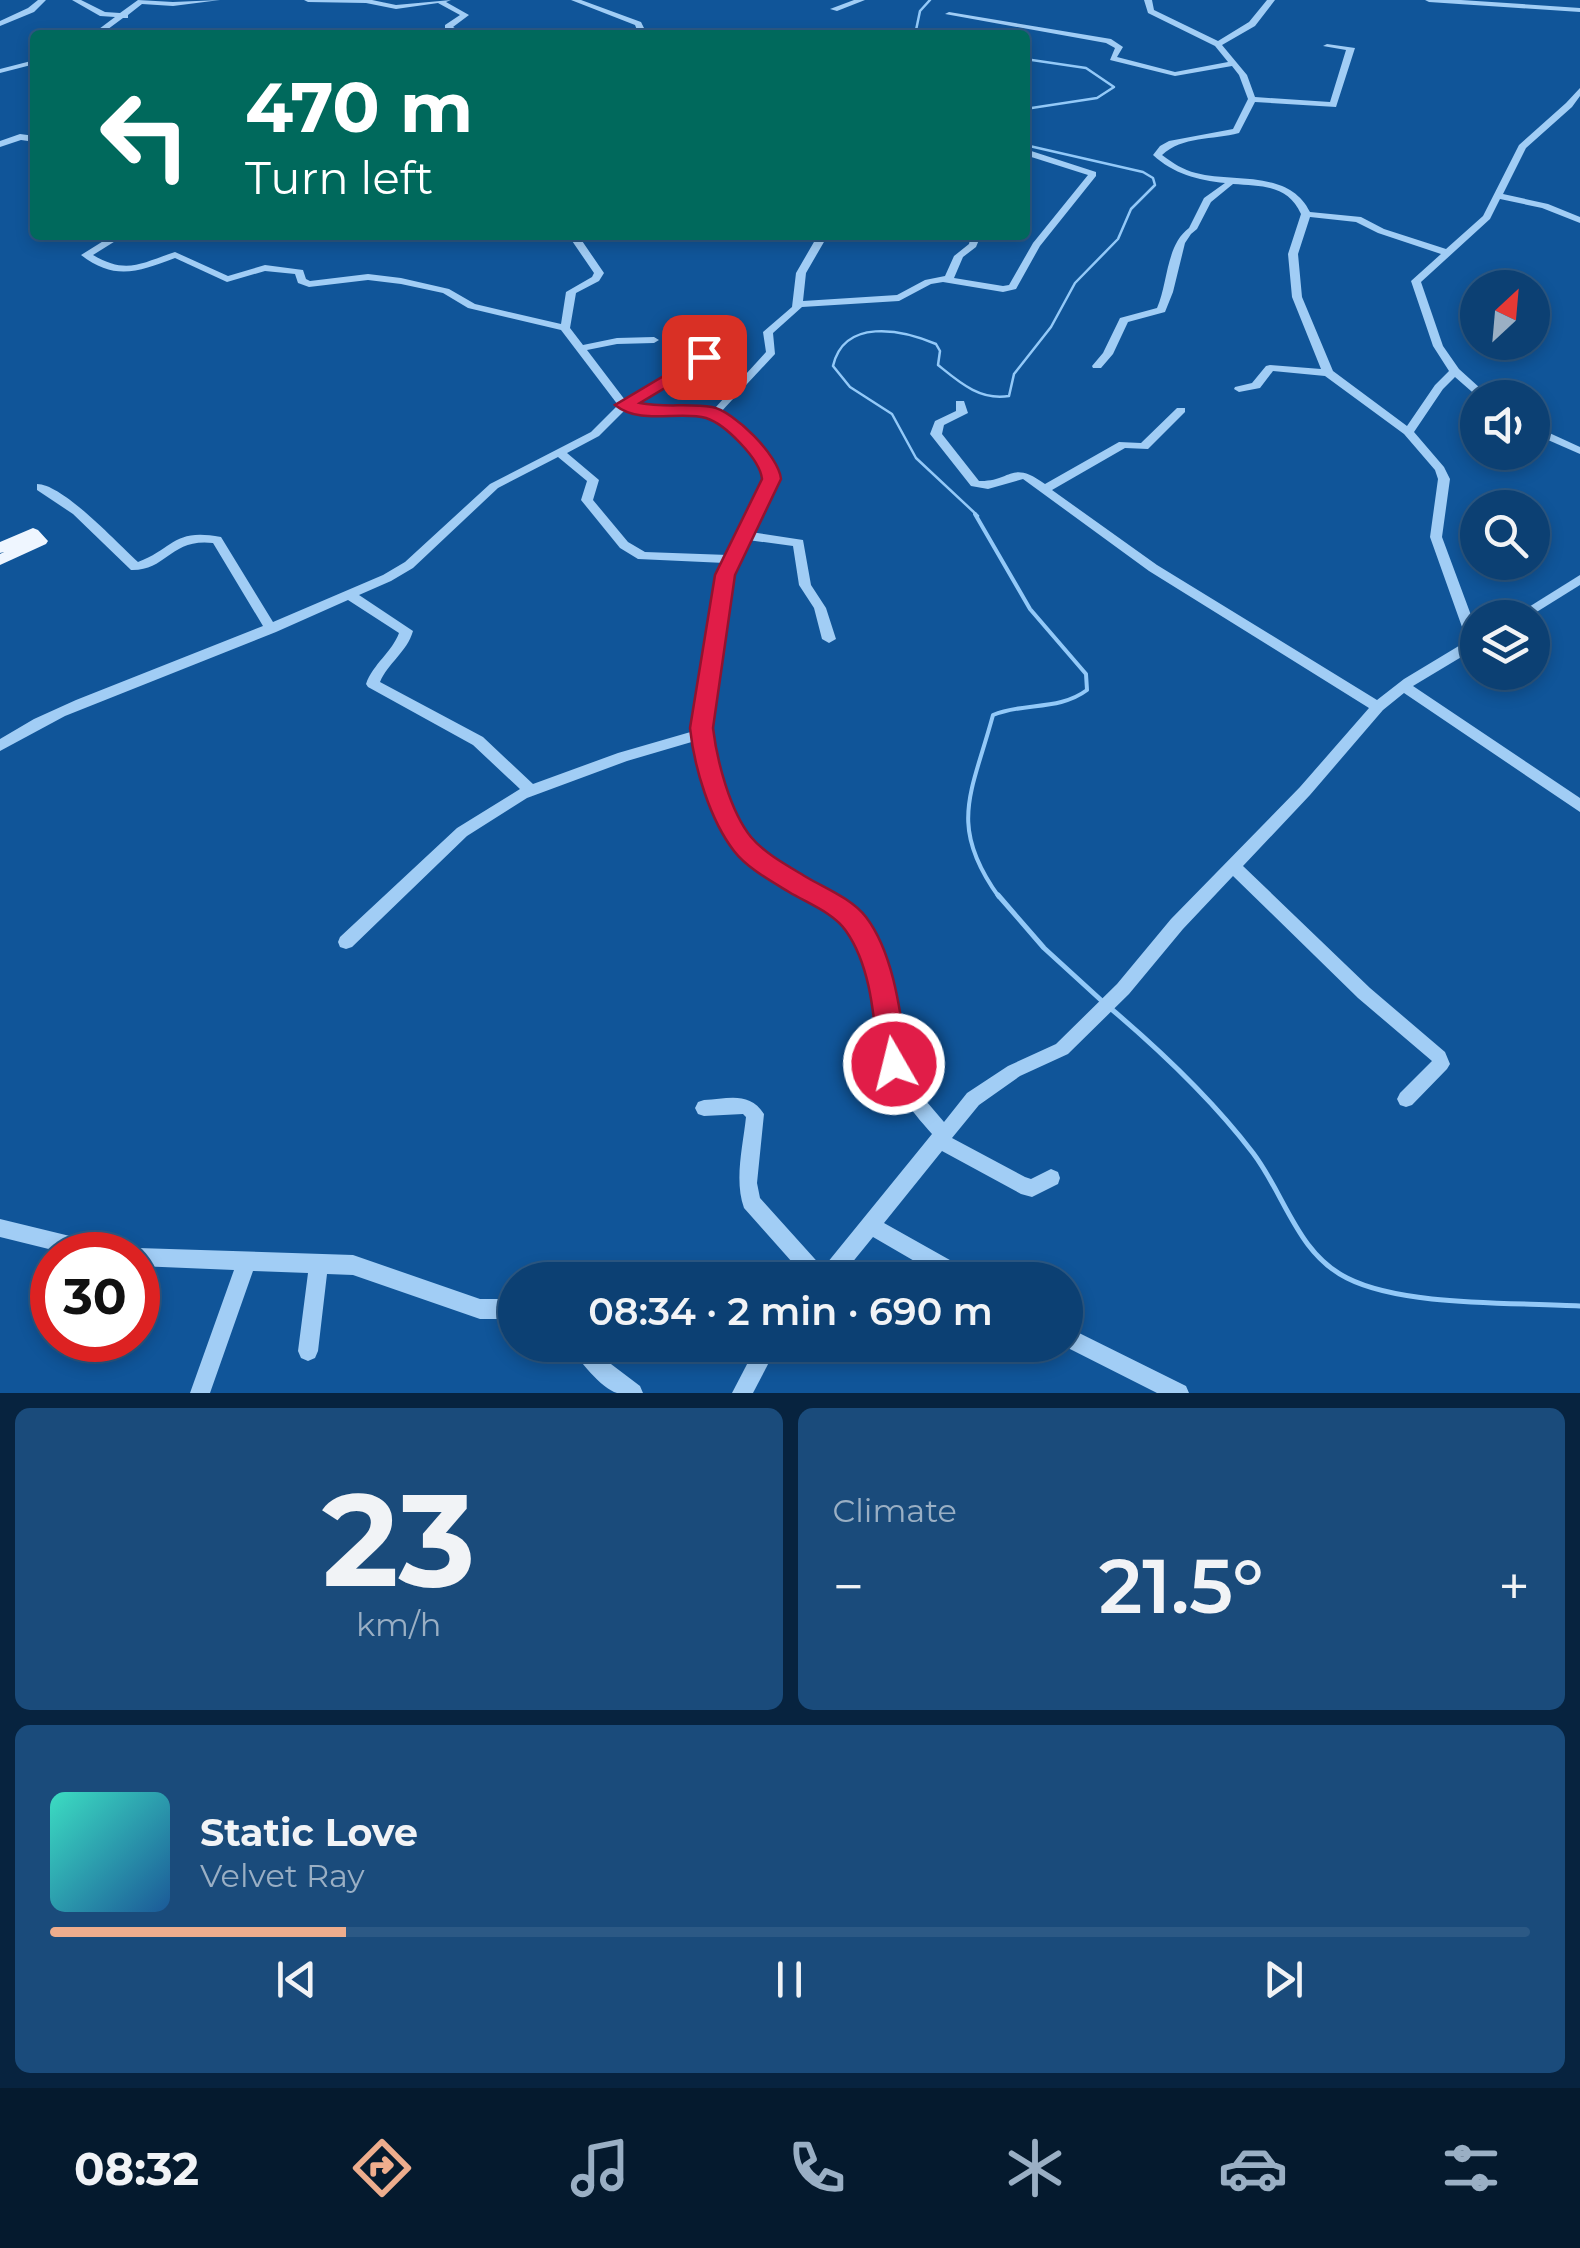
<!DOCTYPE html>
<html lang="en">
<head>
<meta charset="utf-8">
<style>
	:root { --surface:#0c4073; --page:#1a4b7b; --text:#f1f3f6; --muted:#9aafc4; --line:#2c5985; --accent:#eead8d }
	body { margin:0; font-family:Montserrat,sans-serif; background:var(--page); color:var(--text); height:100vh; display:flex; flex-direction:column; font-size:38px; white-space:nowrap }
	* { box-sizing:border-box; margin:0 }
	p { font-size:32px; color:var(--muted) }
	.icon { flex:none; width:55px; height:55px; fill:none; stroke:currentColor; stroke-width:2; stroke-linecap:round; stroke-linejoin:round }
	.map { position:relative; height:1393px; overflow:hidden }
	.details { display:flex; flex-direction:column; gap:15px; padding:15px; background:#07233f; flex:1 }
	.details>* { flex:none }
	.hud { position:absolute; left:30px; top:30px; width:1000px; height:210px; border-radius:10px; box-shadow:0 5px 15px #0003,0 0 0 2px var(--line); background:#00695c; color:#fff; overflow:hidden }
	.needle { width:65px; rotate:26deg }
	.controls { position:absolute; left:1460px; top:270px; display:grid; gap:20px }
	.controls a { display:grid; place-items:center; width:90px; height:90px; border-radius:50%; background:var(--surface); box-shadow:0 5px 15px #0003,0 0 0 2px var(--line); font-size:50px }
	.speed { position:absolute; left:30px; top:1232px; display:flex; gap:20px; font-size:50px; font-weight:700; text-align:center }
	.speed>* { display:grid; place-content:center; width:130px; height:130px; border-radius:50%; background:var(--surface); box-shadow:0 5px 15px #0003,0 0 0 2px var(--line); line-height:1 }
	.speed .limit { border:15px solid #d22; background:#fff; color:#111 }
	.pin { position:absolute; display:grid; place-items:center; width:85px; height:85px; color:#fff; margin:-42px; border-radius:20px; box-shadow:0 5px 15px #0006 }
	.me { position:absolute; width:110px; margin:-55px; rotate:352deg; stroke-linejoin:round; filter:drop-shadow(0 0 8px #0008) }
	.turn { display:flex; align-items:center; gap:35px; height:210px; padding:0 50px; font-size:45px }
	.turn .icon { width:130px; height:130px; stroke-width:2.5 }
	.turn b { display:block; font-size:70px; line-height:85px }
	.big { font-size:75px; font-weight:600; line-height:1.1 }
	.details .card { flex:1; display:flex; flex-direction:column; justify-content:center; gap:15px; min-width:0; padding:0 35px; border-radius:15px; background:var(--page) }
	.details .dial { align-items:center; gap:0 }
	.dial b { font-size:130px; line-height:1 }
	.song { display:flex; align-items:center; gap:30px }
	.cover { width:120px; height:120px; border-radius:15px; background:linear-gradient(135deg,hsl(170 70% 55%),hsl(210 70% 35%)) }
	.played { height:10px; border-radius:5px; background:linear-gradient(90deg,var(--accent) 20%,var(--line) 20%) }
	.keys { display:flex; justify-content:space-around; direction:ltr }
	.heat { display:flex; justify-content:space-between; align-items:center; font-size:55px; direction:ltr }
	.details .tiles { flex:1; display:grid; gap:15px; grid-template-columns:1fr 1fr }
	.card:last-child { grid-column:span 2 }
	.trip { position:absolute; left:498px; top:1262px; width:585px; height:100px; border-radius:50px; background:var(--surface); box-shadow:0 5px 15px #0003,0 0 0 2px var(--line); font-weight:600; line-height:100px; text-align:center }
	.tabs { display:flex; height:160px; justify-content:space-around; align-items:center; background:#051a2e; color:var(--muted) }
	.tabs .icon { width:70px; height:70px }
	.tabs .on { color:var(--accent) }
	.tabs b { font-size:45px; color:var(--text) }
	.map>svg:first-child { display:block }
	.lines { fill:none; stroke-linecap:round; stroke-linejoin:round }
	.stream-far2 { stroke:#93c9f8; stroke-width:2.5 }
	.stream-far1 { stroke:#93c9f8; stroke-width:4 }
	.stream { stroke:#93c9f8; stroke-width:5 }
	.minor { fill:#a1cdf5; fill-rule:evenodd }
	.major { fill:#eff6ff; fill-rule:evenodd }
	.route { fill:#e11d48; stroke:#92132f; stroke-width:2.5 }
</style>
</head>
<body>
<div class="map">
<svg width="1580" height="1393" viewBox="0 0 1580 1393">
	<rect width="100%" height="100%" fill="#105599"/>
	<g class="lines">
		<!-- stream-far2 -->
		<g class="stream-far2">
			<path d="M 915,35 L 920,11 L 930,0"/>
			<path d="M 1025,59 L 1086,68 L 1114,87 L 1097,98 L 1025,109"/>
			<path d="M 978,516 L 916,458 L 892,414 L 850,387 L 833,366 C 844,318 901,329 936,344 L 940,351 L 938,365 C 959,382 980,401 1009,396 L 1014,374 L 1051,327 L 1075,283 L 1118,239 L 1131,209 L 1155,185 L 1153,178 L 1143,172 L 1025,145"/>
		</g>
		<!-- stream-far1 -->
		<path class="stream-far1" d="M 975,514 L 1030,609 L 1086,674 L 1087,690 C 1059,711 1024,702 993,715 C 972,793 947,825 999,897"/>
		<!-- stream -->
		<g class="stream">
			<path d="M 998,895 L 1044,948 L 1102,1001"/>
			<path d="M 1109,1007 C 1161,1051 1211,1098 1253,1153 C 1285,1195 1297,1253 1347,1278 C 1404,1307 1515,1302 1580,1306"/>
		</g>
		<!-- minor -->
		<g class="minor">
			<path d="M 38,0 L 46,0 L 34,12 L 0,26 L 0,21 L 28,8 Z"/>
			<path d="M 72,0 L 81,0 L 105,12 L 120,13 L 138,0 L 173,2 L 220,0 L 173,6 L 142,4 L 128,15 L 128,18 L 123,18 L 100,35 L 91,35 L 115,17 L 100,16 Z"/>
			<path d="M 304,0 L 372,0 L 396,5 L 451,0 L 446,2 L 469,15 L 453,27 L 467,35 L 457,35 L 445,29 L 445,25 L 460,15 L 438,3 L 396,9 L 366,3 L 308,2 Z"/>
			<path d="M 571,0 L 581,0 L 641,22 L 644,28 L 637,30 L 635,25 Z"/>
			<path d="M 854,0 L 865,0 L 837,11 L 830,9 Z"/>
			<path d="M 1144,0 L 1152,0 L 1154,10 L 1218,41 L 1249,22 L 1267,0 L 1275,0 L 1255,26 L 1222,45 L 1247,75 L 1255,97 L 1330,102 L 1346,50 L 1323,46 L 1327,44 L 1355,48 L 1336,107 L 1255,102 L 1239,133 C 1213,140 1182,136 1162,155 C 1173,163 1183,170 1196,173 C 1234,183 1289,169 1310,212 L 1361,217 L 1384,229 L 1446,249 L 1483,216 L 1519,145 L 1566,103 L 1580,88 L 1580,96 L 1572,107 L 1526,148 L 1503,194 L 1548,204 L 1580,217 L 1580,223 L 1542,208 L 1500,199 L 1490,219 L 1421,282 L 1443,346 L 1459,369 L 1491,398 L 1479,398 L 1455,377 L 1443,389 L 1414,432 L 1444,467 L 1450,479 L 1442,537 L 1478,634 L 1478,647 L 1413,686 L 1580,798 L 1580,812 L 1404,693 L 1383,710 L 1310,795 L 1243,866 L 1370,988 L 1445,1052 L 1450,1064 L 1447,1069 L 1412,1105 L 1406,1107 L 1400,1105 L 1397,1099 L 1400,1093 L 1432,1061 L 1358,998 L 1233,876 L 1183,929 L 1129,994 L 1068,1054 L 1020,1076 L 979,1105 L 952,1138 L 1025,1177 L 1031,1179 L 1051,1169 L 1058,1172 L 1060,1178 L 1058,1184 L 1032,1197 L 1021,1194 L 942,1151 L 884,1223 L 973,1273 L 976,1280 L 947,1280 L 873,1237 L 838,1280 L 808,1280 L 744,1208 C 734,1180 743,1146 746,1117 L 743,1114 L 704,1116 L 698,1114 L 695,1108 L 698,1102 L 704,1100 C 728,1099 749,1091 764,1114 L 757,1183 L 760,1198 L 823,1268 L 932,1134 C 910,1109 889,1084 881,1050 C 871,1011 875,968 853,933 C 838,909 809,898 786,884 C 730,850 709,803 695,741 L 627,761 L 527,798 L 467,836 L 352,947 L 346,949 L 340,947 L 338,942 L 340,937 L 457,828 L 520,789 L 473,745 L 368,687 L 366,684 C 373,664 392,652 399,633 L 348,600 L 276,632 L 65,716 L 0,751 L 0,739 L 34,719 L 76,700 L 263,626 L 213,543 C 170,538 167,571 131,570 L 73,514 L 37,490 L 37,484 C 63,484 117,543 138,562 C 175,548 173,528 221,537 L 273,622 L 383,575 L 405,562 L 490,484 L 591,432 L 618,405 L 561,330 L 468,308 L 443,293 L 401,284 L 368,280 L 309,287 L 298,283 L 295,274 L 265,271 L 227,282 L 175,258 C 138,272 115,281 81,255 L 113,235 L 125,235 L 93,255 C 127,275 141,263 175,252 L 228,276 L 265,265 L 303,270 L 306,279 L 310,281 L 368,274 L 401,278 L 449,289 L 475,304 L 561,324 L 566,292 L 592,277 L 594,273 L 568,235 L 578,235 L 604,273 L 599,281 L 576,293 L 570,328 L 583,345 L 617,338 L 654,337 L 659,340 L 654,343 L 617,344 L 587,350 L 625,400 L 699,356 L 700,349 L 716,330 L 720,329 L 725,332 L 710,350 L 708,359 L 634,404 L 662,410 L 715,408 L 766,352 L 763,332 L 792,307 L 796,273 L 818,235 L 828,235 L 806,273 L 803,301 L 897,295 L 925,280 L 945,276 L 954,256 L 969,244 L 971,235 L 981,235 L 976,247 L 963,257 L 954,278 L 1003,286 L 1009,285 L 1033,243 L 1088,175 L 1025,155 L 1025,149 L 1096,172 L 1096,176 L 1040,246 L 1016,289 L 1003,292 L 943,282 L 931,284 L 899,301 L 802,307 L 773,333 L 775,354 L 719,414 L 767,452 L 778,476 L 751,532 L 803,540 L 811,585 L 826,608 L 836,639 L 829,643 L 822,639 L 814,608 L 799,585 L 793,546 L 748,540 L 731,575 L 708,728 L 714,758 L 738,821 L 756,846 L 782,866 L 842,901 L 864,922 L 882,962 L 897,1048 L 903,1066 L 915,1088 L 944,1122 L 967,1093 L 1008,1066 L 1056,1044 L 1117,984 L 1171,919 L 1300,787 L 1369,708 L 1149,571 L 1023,479 L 988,489 L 971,486 L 930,434 L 935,421 L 956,411 L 956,401 L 964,401 L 968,413 L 944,425 L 942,434 L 979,481 C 1012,482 1010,459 1045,484 L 1119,442 L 1141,443 L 1177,408 L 1185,408 L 1185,412 L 1148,449 L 1125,448 L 1052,490 L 1157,565 L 1377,700 L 1404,679 L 1467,641 L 1430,537 L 1438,479 L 1435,470 L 1404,434 L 1325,376 L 1273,371 L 1260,388 L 1239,392 L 1234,389 L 1235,387 L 1252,383 L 1266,366 L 1270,365 L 1321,369 L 1292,297 L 1288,254 L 1301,214 C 1288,185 1262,186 1233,184 L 1211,202 L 1197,229 L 1191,234 L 1185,243 L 1173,292 L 1165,312 L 1128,322 L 1113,354 L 1101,368 L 1093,368 L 1092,366 L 1103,353 L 1120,318 L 1157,308 C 1168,283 1166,245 1189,228 L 1204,198 L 1225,183 C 1197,180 1174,174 1153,155 L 1160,146 L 1169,141 L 1233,129 L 1248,99 L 1239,75 L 1232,66 L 1175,76 L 1110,60 L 1115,48 L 1106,43 L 945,14 L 949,12 L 1111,39 L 1123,47 L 1117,57 L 1175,72 L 1228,62 L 1215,46 L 1148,13 ZM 1310,217 L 1356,222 L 1378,233 L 1441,254 L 1411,281 L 1433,346 L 1449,371 L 1435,385 L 1407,426 L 1333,371 L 1302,297 L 1298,254 ZM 626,409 L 662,416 L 707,415 L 758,456 L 766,476 L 728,555 L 645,552 L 628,542 L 593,500 L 599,480 L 567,453 L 599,436 ZM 558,457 L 587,481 L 581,500 L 620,548 L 638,559 L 725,563 L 719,575 L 694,731 L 618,753 L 533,784 L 483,737 L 380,682 C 388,663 407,652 413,631 L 359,595 L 391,581 L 413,568 L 498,488 Z"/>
			<path d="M 1425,0 L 1461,0 L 1580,8 L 1580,12 L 1429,2 Z"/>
			<path d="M 35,60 L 35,64 L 0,73 L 0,69 Z"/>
			<path d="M 20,134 L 35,136 L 35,142 L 21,140 L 0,147 L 0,141 Z"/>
			<path d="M 1532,425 L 1580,447 L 1580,454 L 1532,433 Z"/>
			<path d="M 1580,575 L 1580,585 L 1527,618 L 1511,618 Z"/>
			<path d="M 0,1219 L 111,1246 L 118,1248 L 121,1255 L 73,1255 L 0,1237 Z"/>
			<path d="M 138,1248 L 353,1255 L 480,1299 L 515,1299 L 515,1319 L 480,1319 L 353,1275 L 327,1274 L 318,1351 L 315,1358 L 308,1361 L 301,1358 L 298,1351 L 308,1273 L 253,1271 L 210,1393 L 190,1393 L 234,1270 L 138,1266 L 138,1255 L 129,1255 L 131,1250 Z"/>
			<path d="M 1065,1326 L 1186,1386 L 1189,1393 L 1157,1393 L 1062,1345 L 1065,1345 Z"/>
			<path d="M 570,1345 L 593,1345 L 607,1361 L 640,1386 L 643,1393 C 636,1393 624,1393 617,1393 C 602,1389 577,1359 570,1345 Z"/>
			<path d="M 757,1345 L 778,1345 L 753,1393 L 732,1393 Z"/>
		</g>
		<!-- major -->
		<path class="major" d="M 33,528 L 38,530 L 48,541 L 46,544 L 0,565 L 0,554 L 4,552 L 0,553 L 0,542 Z"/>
	</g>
	<!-- route -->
	<path class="route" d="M 704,352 L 710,353 L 710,361 L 640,403 C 664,408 688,403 712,407 C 734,411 779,456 781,479 L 735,575 L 713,728 C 717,761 730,811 751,837 C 765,854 790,867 808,878 C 827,889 852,899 866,917 C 895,955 901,1018 908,1064 L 904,1073 L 894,1077 L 884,1073 L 879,1064 C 874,1021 872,968 846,931 C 834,913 807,903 789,892 C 771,881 747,868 734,851 C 710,820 694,767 690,728 L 715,575 L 762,479 C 760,459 725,424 706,418 C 679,410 641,426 615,405 Z"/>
</svg>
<div class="controls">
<a><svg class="needle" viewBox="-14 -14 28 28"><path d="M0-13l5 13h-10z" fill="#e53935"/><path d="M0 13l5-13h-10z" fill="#9aafc4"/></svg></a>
<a><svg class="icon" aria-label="sound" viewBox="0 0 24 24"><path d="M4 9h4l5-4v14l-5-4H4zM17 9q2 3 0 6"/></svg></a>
<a><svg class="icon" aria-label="search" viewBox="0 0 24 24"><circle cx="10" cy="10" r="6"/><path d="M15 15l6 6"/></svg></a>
<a><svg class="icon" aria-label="layers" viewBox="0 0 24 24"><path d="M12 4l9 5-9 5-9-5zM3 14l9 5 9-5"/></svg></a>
</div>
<div class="speed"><div class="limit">30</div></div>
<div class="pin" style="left:704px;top:357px;background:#d93025"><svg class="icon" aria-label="arrive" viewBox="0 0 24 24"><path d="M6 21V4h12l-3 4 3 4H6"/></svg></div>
<svg class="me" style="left:894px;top:1064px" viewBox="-20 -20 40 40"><circle r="17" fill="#e11d48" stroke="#fff" stroke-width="3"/><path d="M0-11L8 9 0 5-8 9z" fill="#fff"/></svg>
<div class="trip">08:34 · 2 min · 690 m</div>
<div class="hud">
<div class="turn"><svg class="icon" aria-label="left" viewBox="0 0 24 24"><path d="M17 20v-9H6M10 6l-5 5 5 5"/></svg><div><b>470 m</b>Turn left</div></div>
</div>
</div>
<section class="details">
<div class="tiles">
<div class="card dial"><b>23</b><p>km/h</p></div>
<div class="card"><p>Climate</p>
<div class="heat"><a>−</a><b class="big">21.5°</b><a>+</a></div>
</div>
<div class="card">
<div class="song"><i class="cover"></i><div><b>Static Love</b><p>Velvet Ray</p></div></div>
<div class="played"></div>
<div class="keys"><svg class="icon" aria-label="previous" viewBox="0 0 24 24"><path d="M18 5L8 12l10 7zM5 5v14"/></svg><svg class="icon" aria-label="pause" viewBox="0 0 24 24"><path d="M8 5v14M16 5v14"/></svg><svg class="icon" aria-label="next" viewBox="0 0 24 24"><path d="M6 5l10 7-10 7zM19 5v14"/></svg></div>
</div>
</div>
</section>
<nav class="tabs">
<b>08:32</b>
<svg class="icon on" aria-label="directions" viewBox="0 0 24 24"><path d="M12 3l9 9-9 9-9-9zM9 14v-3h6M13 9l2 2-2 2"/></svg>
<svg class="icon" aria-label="music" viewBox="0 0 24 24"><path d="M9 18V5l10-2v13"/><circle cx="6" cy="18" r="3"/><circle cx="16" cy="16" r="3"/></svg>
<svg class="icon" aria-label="phone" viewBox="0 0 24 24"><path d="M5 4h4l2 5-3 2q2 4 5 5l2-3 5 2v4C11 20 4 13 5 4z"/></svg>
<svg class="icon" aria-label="climate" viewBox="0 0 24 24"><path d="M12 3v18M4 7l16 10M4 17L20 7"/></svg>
<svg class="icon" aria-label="car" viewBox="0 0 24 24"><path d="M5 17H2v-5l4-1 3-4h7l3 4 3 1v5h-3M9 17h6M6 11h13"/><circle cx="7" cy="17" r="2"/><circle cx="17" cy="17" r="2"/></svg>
<svg class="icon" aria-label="filters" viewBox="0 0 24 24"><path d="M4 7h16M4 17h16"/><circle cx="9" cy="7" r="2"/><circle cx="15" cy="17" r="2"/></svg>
</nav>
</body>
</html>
